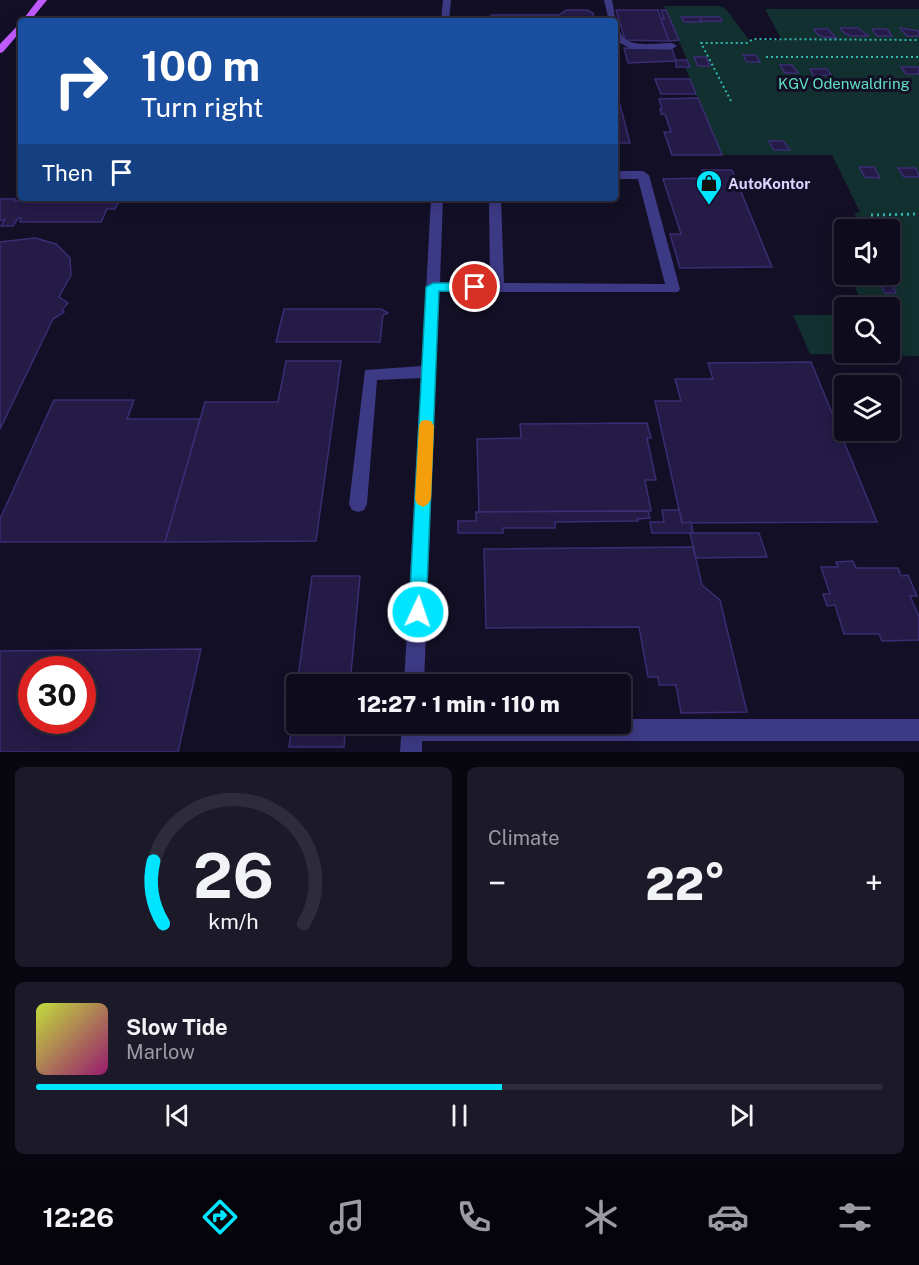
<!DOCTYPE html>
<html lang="en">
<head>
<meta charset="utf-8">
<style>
	:root { --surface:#0e0b1c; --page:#1c1929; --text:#f1f3f6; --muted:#9b9ba3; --line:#2e2b3b; --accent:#00e5ff }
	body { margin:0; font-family:"Public Sans",sans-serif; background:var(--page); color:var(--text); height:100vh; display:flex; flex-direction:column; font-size:22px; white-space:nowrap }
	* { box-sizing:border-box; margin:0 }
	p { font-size:20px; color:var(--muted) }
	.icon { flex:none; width:33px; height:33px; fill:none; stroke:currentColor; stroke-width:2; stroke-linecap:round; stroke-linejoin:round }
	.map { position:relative; height:752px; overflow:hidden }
	.panel { display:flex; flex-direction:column; gap:15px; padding:15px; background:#08060f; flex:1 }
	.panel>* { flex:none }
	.guide { position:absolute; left:18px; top:18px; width:600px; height:183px; border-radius:6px; box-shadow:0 3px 15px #0003,0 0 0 2px var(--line); background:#1a4fa0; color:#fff; overflow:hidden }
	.controls { position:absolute; left:834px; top:219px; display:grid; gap:12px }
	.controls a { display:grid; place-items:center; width:66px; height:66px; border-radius:6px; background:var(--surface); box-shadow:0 3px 15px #0003,0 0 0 2px var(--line); font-size:30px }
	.speed { position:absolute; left:18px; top:656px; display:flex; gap:12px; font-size:30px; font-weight:700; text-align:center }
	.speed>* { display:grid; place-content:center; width:78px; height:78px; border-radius:50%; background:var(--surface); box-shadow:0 3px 15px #0003,0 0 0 2px var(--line); line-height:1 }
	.speed .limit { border:9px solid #d22; background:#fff; color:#111 }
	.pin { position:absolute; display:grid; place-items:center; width:51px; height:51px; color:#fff; margin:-26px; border:3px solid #fff; border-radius:50%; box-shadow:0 2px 6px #0007 }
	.me { position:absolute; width:66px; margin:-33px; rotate:3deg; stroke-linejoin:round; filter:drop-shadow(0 0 4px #0008) }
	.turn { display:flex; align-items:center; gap:21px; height:126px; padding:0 24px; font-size:27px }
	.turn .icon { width:78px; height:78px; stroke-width:2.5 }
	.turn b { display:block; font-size:42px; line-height:51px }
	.then { display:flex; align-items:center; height:57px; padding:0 24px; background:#0003; gap:12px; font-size:22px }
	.big { font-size:45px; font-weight:800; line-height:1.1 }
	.panel .widget { flex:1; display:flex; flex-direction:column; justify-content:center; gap:9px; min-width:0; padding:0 21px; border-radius:9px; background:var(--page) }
	.panel .dial { align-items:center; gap:0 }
	.dial svg { height:156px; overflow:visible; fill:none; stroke:var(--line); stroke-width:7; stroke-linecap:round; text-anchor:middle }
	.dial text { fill:var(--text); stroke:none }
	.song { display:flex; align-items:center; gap:18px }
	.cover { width:72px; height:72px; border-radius:9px; background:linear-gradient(135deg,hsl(70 70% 55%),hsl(320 70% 35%)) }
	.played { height:6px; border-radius:3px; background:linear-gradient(90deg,var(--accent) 55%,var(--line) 55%) }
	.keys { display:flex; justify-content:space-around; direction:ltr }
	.heat { display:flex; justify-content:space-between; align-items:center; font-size:33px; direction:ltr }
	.panel .tiles { flex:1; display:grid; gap:15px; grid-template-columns:1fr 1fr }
	.widget:last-child { grid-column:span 2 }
	.trip { position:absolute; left:286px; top:674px; width:345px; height:60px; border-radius:6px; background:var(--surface); box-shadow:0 3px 15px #0003,0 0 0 2px var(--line); font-weight:800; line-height:60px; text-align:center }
	.menu { display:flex; height:96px; justify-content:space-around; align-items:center; background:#06040b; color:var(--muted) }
	.menu .icon { width:42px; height:42px }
	.menu .selected { color:var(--accent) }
	.menu b { font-size:27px; color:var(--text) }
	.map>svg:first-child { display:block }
	.green { fill:#12302f }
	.building { fill:#241b47; stroke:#3b2d73; stroke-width:1.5; fill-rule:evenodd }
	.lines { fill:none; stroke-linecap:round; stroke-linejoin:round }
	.path-far1 { stroke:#2fb8b0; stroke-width:2; stroke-dasharray:2 3; stroke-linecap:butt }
	.path { stroke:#2fb8b0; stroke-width:3; stroke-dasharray:2 4; stroke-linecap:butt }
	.minor { fill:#3d3a85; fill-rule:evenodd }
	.major { fill:#c25bff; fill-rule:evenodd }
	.route { fill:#00e5ff; stroke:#0095a6; stroke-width:1.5 }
	.slow { fill:#f59e0b }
	.labels { text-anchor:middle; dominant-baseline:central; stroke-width:6; stroke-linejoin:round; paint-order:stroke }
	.far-park-label { font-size:15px; fill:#5fe0c0; stroke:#130f26 }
	.far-poi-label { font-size:15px; font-weight:bold; fill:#d9d4ff; stroke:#130f26; text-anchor:start }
</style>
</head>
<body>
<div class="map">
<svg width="919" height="752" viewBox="0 0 919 752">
	<rect width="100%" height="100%" fill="#130f26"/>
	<!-- green -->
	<path class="green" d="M 664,6 L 720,6 L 725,8 L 749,40 L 782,40 L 765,9 L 919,9 L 919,356 L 810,354 L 793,315 L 844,315 L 844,352 L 890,352 L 890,308 L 866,307 L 856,290 L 851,275 L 890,274 L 890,230 L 864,229 L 854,213 L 860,212 L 832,155 L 722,155 L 685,67 L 690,67 Z"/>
	<!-- building -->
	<g class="building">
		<path d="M 566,10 L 587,10 L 593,13 L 595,21 L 555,21 L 554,15 L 559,15 Z"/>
		<path d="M 616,10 L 658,10 L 669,41 L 625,40 Z"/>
		<path d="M 661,10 L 666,10 L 679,40 L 669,41 L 661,19 L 664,19 Z"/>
		<path d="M 491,15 L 554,15 L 555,21 L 492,21 Z"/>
		<path d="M 131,17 L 352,17 L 352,21 L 129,21 Z"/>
		<path d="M 681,17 L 700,17 L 702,22 L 684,22 Z"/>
		<path d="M 700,17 L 720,17 L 722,21 L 701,21 Z"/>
		<path d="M 840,28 L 858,28 L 868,36 L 851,36 L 844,33 Z"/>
		<path d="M 900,28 L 919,31 L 919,36 L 907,36 Z"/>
		<path d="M 814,29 L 828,29 L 836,38 L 823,37 L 817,34 Z"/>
		<path d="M 872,29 L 887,29 L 892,36 L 877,36 Z"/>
		<path d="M 624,48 L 672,49 L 676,61 L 628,63 Z"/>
		<path d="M 743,55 L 756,55 L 760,62 L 747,62 Z"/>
		<path d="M 694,57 L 706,57 L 710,66 L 698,66 Z"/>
		<path d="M 676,60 L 687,60 L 690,67 L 676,67 Z"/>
		<path d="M 780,65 L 792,65 L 798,73 L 785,73 Z"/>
		<path d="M 901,67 L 919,67 L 919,74 L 906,74 Z"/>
		<path d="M 810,69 L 827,69 L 831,75 L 814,76 Z"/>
		<path d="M 655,79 L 690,79 L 696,94 L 661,94 Z"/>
		<path d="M 698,98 L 722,155 L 672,155 L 664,132 L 671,132 L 665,114 L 661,114 L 660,109 L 662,109 L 659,99 Z"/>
		<path d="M 615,101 L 619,101 L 630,143 L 620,143 L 615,124 Z"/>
		<path d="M 769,141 L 783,141 L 790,150 L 774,150 Z"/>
		<path d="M 859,167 L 874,167 L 880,178 L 865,177 Z"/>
		<path d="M 898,168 L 916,168 L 919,177 L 904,177 Z"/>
		<path d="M 702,170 L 732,170 L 772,267 L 680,268 L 670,234 L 681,234 L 663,179 L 706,178 Z"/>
		<path d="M 0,199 L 15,199 L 14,201 L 31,201 L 33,199 L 120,199 L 115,209 L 107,209 L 101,222 L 20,222 L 21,218 L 18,218 L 13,226 L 1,226 L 5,219 L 0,221 Z"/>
		<path d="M 35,238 L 56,244 L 70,258 L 71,275 L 59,297 L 68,303 L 62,310 L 64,312 L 53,319 L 0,429 L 0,242 Z"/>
		<path d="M 877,278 L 888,278 L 896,293 L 885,293 Z"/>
		<path d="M 284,309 L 381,309 L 388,313 L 383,315 L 380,342 L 276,342 Z"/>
		<path d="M 286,361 L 341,361 L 316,541 L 165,542 L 205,402 L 278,402 Z"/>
		<path d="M 811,362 L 877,522 L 682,523 L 655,401 L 681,401 L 675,379 L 713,379 L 708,363 Z"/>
		<path d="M 54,400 L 134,400 L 127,419 L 200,419 L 165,542 L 0,542 L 0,519 Z"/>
		<path d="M 647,423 L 651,438 L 647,438 L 656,480 L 645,480 L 651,511 L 479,512 L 477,439 L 521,438 L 520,424 Z"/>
		<path d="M 662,510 L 679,510 L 682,523 L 691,522 L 693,533 L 652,533 L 650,522 L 664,522 Z"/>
		<path d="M 648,511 L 650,518 L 637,519 L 638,521 L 555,522 L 555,528 L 503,528 L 503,533 L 458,533 L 458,521 L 476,521 L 476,512 Z"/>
		<path d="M 690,533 L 759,533 L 767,557 L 696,558 Z"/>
		<path d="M 693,547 L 702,585 L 720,600 L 747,712 L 681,713 L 676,685 L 659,685 L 658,677 L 648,677 L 639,627 L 486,628 L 484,549 Z"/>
		<path d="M 853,561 L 856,568 L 898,568 L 901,576 L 908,575 L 917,596 L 910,596 L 919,617 L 919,640 L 882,641 L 879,634 L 844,634 L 835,605 L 827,606 L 823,594 L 830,594 L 821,567 L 838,567 L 836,562 Z"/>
		<path d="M 312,576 L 360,576 L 350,684 L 297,684 Z"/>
		<path d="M 201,649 L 178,752 L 0,752 L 0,651 ZM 32,669 L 82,669 L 82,720 L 32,720 Z"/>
		<path d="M 297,684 L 297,723 L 346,723 L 344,747 L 289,747 Z"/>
	</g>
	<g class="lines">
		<!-- path-far1 -->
		<g class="path-far1">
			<path d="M 766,57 L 919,57"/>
			<path d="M 731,101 L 701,43 L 747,43 L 753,39 L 919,40"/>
		</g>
		<!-- path -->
		<path class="path" d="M 871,215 L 919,214"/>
		<!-- minor -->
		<g class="minor">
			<path d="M 443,0 L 451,0 L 449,21 L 441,21 Z"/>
			<path d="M 604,0 L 612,0 L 616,23 L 609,21 Z"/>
			<path d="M 615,25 C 621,29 619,32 623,37 C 632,48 659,43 672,43 L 677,46 L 672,49 L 631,49 L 615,40 Z"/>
			<path d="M 615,171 L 643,171 L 649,175 L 680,289 L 678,292 L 439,292 L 424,684 L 404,684 L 421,378 L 377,380 L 367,504 L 364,510 L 358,512 L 352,510 L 349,504 L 365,370 L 422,366 L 431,198 L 443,198 L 440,282 L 490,283 L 489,198 L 501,198 L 504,283 L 665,284 L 638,179 L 615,179 Z"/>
			<path d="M 621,719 L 919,719 L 919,741 L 422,741 L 422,752 L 400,752 L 402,723 L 621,723 Z"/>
		</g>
		<!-- major -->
		<g class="major">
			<path d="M 38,0 L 47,0 L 30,21 L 21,22 Z"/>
			<path d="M 21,22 L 21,31 L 3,52 L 0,53 L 0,44 Z"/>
		</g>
	</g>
	<!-- route -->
	<path class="route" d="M 433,283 L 475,283 L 481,287 L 475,292 L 439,291 L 426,612 L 424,618 L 418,621 L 412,618 L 409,612 L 426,287 Z"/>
	<!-- slow -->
	<path class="slow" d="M 426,420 L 431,421 L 434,426 L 431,499 L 428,504 L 423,507 L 417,504 L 415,499 L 419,426 L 421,421 Z"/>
	<!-- icons -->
	<defs>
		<g id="shop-pin" transform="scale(1.35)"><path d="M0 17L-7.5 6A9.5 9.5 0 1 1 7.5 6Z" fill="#00e5ff" stroke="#130f26"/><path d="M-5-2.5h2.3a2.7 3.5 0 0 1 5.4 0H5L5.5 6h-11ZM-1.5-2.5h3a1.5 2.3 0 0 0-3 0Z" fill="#111"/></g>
	</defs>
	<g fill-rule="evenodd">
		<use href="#shop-pin" x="709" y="183"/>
	</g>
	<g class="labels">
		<!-- far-park labels -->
		<g class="far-park-label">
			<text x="844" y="83">KGV Odenwaldring</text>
		</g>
		<!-- far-poi labels -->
		<g class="far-poi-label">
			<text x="728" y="183">AutoKontor</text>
		</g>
	</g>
</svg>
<div class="controls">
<a><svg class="icon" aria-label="sound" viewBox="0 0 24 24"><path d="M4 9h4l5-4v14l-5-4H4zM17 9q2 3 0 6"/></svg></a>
<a><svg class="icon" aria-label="search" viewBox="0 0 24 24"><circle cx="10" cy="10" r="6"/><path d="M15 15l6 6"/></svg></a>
<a><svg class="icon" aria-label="layers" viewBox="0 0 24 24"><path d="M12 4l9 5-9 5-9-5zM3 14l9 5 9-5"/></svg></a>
</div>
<div class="speed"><div class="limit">30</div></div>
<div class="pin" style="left:475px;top:287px;background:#d93025"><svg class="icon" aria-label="arrive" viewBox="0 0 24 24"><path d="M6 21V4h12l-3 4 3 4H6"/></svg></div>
<svg class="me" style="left:418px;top:612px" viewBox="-20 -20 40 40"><circle r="17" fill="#00e5ff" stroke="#fff" stroke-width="3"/><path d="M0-11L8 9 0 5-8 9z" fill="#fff"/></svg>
<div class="trip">12:27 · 1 min · 110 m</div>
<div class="guide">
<div class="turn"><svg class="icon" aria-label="right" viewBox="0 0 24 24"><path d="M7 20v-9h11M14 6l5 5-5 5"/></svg><div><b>100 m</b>Turn right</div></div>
<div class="then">Then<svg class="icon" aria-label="arrive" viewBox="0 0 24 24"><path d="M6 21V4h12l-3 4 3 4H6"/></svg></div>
</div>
</div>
<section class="panel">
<div class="tiles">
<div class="widget dial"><svg viewBox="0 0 100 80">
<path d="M14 69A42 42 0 1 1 86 69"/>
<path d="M14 69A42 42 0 0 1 9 37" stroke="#00e5ff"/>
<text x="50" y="56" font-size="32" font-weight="700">26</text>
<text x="50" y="72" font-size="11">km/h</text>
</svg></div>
<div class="widget"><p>Climate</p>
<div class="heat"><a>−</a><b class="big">22°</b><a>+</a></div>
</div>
<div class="widget">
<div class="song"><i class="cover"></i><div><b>Slow Tide</b><p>Marlow</p></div></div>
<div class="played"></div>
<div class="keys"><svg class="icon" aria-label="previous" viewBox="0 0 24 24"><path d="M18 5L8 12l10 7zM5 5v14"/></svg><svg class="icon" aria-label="pause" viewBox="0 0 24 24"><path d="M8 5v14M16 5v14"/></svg><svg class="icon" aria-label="next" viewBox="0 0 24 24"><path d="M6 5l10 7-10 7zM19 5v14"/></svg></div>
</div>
</div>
</section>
<nav class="menu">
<b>12:26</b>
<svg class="icon selected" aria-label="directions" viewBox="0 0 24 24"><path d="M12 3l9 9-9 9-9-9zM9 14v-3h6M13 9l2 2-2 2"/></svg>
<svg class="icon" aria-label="music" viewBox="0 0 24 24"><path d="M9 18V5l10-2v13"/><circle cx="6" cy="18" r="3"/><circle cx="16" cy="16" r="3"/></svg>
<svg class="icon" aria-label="phone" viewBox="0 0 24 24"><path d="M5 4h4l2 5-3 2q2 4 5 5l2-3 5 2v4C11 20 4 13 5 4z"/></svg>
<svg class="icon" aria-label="climate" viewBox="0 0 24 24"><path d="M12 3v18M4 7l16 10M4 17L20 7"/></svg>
<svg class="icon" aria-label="car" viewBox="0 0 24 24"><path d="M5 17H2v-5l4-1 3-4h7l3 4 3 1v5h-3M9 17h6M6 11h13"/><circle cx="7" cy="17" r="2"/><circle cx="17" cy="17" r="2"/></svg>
<svg class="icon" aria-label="filters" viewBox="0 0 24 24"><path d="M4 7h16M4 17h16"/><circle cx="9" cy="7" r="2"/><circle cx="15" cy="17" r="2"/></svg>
</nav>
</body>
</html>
